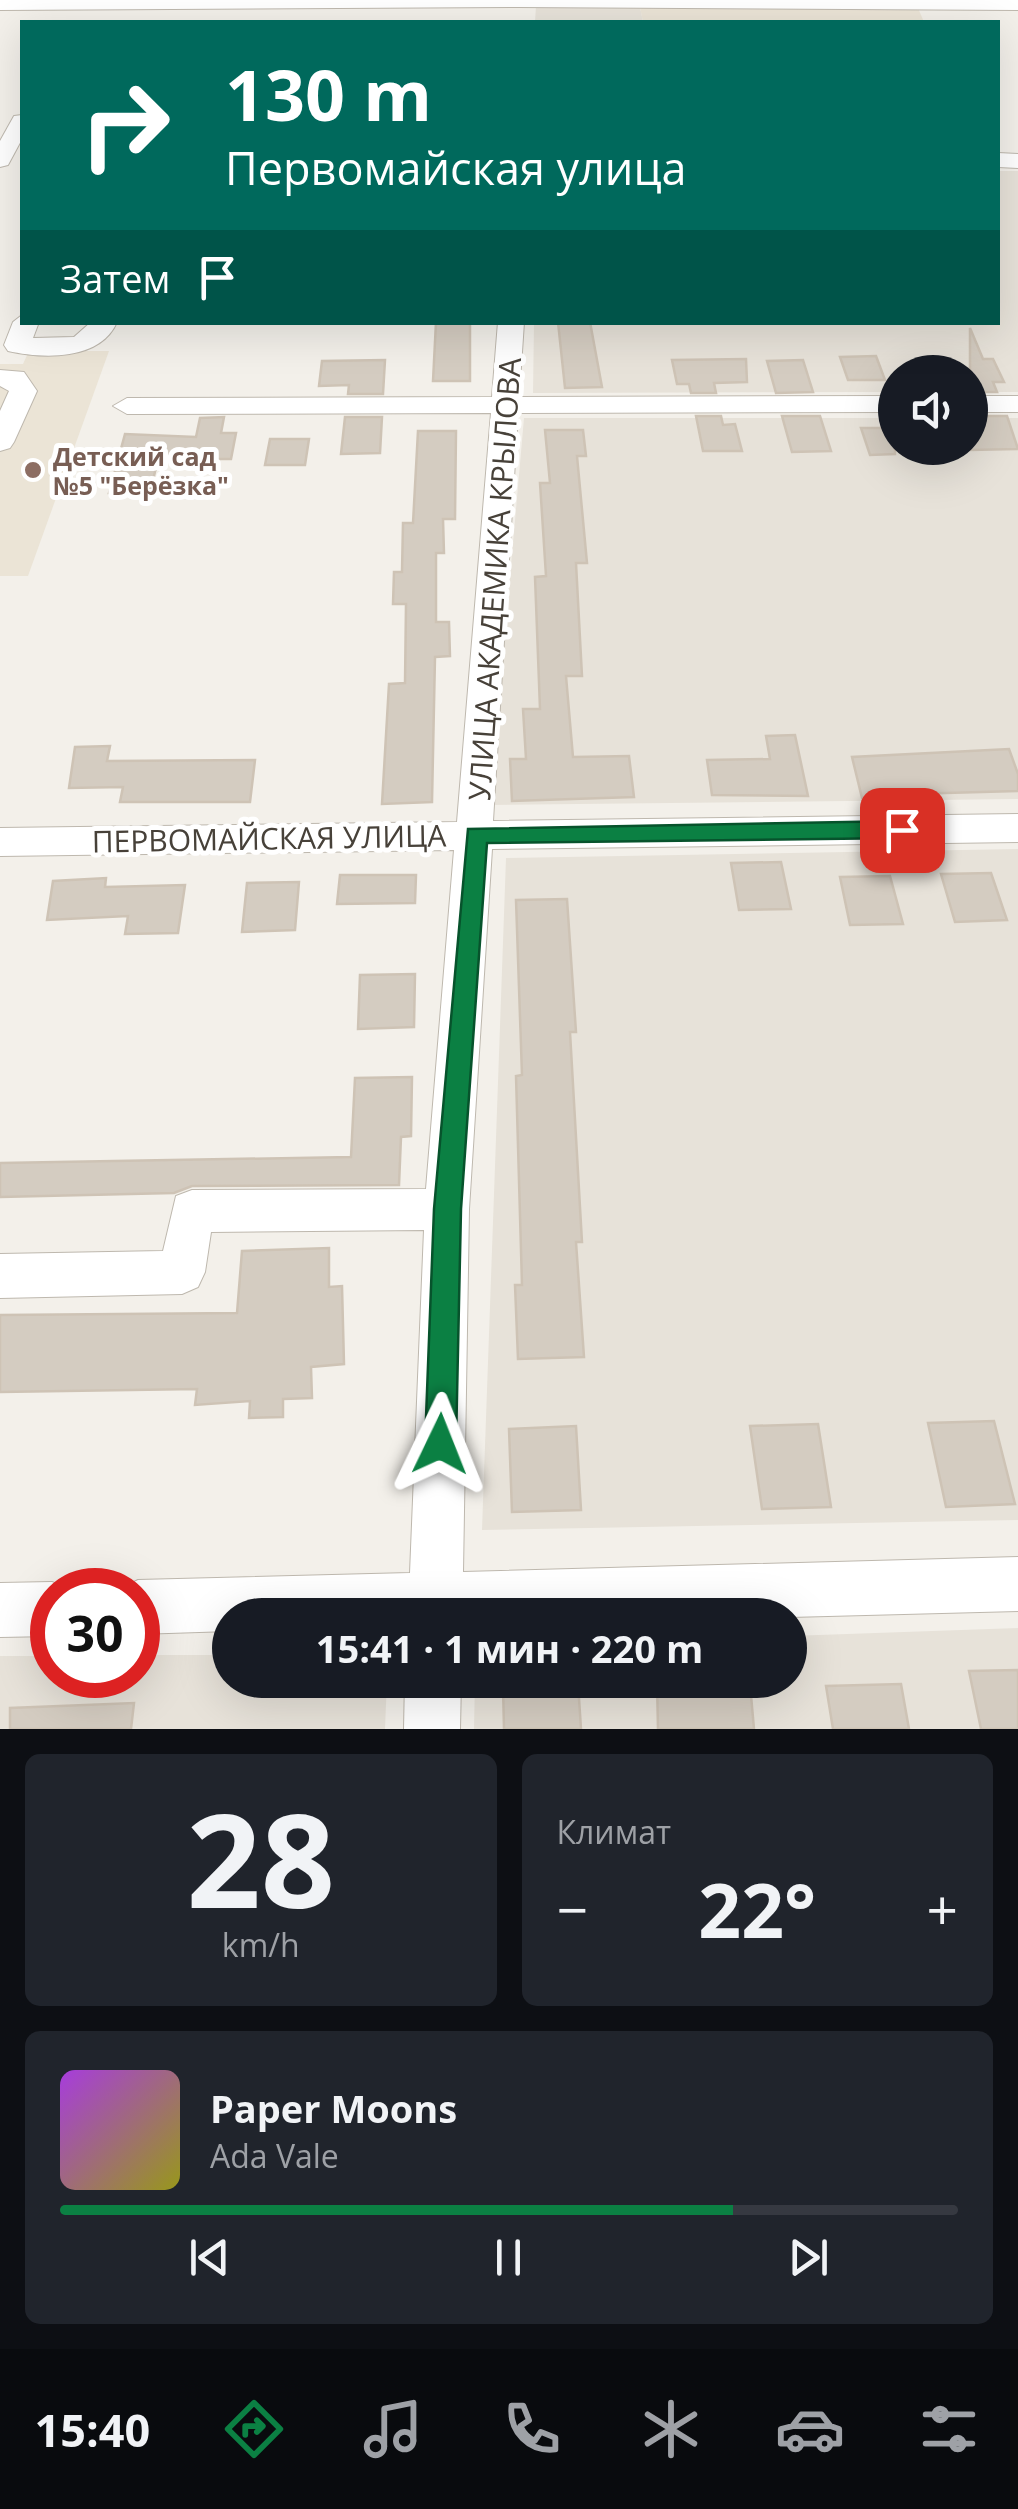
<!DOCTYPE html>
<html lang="ru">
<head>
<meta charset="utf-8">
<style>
	:root { --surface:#171b24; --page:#20242c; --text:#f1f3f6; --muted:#9ea1a6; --line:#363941; --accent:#0b8043 }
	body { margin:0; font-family:"Open Sans",sans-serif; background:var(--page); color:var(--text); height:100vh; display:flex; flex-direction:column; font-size:38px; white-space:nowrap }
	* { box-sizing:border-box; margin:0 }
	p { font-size:32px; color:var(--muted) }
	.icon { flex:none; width:55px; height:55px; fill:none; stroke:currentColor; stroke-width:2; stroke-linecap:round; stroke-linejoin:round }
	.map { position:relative; height:1729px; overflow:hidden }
	.sheet { display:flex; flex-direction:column; gap:25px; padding:25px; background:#0d0f14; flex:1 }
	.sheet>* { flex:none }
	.guide { position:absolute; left:20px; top:20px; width:980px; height:305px; border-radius:0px; box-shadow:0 10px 40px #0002; background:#00695c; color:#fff; overflow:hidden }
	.fabs { position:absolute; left:878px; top:355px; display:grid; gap:20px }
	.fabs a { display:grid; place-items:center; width:110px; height:110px; border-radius:50%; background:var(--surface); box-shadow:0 10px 40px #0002; font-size:50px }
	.speed { position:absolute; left:30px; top:1568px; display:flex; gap:20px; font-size:50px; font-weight:700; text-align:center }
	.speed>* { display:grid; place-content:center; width:130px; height:130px; border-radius:50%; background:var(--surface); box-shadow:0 10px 40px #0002; line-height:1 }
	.speed .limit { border:15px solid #d22; background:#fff; color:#111 }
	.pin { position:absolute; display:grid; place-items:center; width:85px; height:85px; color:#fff; margin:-42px; border-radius:20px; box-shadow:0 5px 15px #0006 }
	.me { position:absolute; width:110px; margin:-55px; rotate:2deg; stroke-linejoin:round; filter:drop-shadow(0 0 8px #0008) }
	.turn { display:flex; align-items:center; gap:35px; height:210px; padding:0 40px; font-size:45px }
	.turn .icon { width:130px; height:130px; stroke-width:2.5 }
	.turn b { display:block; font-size:70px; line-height:85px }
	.then { display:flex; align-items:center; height:95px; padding:0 40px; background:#0003; gap:20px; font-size:38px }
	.big { font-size:75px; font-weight:700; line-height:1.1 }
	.sheet .tile { flex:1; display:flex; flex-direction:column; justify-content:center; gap:15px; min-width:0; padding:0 35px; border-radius:15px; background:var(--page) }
	.sheet .dial { align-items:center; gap:0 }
	.dial b { font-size:130px; line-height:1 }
	.song { display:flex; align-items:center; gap:30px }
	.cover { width:120px; height:120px; border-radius:15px; background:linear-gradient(135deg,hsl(280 70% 55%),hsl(60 70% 35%)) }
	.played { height:10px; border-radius:5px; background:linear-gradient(90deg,var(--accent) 75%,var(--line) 75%) }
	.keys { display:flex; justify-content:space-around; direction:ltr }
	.heat { display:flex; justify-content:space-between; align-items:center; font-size:55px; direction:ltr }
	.sheet .tiles { flex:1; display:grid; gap:25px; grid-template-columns:1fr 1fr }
	.tile:last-child { grid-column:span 2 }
	.trip { position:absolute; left:212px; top:1598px; width:595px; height:100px; border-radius:50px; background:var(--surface); box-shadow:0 10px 40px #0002; font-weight:700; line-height:100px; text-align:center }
	.dock { display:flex; height:160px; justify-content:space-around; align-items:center; background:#090b0e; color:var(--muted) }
	.dock .icon { width:70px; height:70px }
	.dock .current { color:var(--accent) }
	.dock b { font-size:45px; color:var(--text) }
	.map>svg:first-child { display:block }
	.residential { fill:#e7e2d9 }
	.education { fill:#ebe4d6 }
	.building { fill:#d4ccc1; stroke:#cec3b5; stroke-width:2.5 }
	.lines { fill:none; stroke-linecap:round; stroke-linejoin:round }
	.minor-casing { stroke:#beb8ae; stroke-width:2 }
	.minor { fill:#fff; fill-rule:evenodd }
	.route { fill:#0b8043; stroke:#07532c; stroke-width:2.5 }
	.education-dot { fill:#8d6e63; stroke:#fff; stroke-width:4 }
	.labels { text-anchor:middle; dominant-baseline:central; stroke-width:10; stroke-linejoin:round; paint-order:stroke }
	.far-education-label { font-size:25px; font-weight:bold; fill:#785e54; stroke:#fff; text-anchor:start }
	.street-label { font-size:30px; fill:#474139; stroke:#fff }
</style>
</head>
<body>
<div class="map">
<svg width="1018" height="1729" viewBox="0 0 1018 1729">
	<rect width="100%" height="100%" fill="#f3f0ea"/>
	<!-- residential -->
	<g class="residential">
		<path d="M 536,6 L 640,7 L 643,22 L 535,22 Z"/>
		<path d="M 998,171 L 1018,171 L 1018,392 L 970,392 L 970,372 L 895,372 L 895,392 L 533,393 L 534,323 L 998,322 Z"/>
		<path d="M 524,418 L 895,418 L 895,448 L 970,448 L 970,418 L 1018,418 L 1018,799 L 490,805 Z"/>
		<path d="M 1018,849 L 1018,1520 L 482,1530 L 506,858 Z"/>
		<path d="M 1018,1628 L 1018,1729 L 474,1729 L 475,1680 L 790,1680 L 790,1636 Z"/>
		<path d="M 138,1655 L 230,1655 L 230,1680 L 387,1680 L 385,1729 L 0,1729 L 0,1656 L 52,1656 L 52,1675 L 138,1675 Z"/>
	</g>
	<!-- education -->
	<g class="education">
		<path d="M 640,7 L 918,8 L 924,22 L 643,22 Z"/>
		<path d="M 29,351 L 109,351 L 28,576 L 0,576 L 0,364 L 23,364 Z"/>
	</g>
	<!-- building -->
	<g class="building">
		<path d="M 436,322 L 470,322 L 470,381 L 433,381 Z"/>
		<path d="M 558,322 L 590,322 L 602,387 L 565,388 Z"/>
		<path d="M 970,328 L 983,359 L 993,359 L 1004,382 L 993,382 L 997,392 L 970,392 Z"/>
		<path d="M 876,356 L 885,380 L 848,380 L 840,357 Z"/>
		<path d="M 746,359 L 747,382 L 714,383 L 716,393 L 691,393 L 689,384 L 677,384 L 672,360 Z"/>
		<path d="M 385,360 L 383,394 L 348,394 L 349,385 L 319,386 L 322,361 Z"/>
		<path d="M 803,360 L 813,392 L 776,393 L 767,361 Z"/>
		<path d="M 696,416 L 721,416 L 723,425 L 735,424 L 742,451 L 703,451 Z"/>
		<path d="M 782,416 L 820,416 L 831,451 L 792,452 Z"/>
		<path d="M 970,416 L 1007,416 L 1018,449 L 970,450 Z"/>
		<path d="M 224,417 L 221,433 L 236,433 L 231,459 L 158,459 L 150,493 L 109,493 L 125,434 L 196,437 L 200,418 Z"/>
		<path d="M 345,417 L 382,417 L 380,453 L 341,454 Z"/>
		<path d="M 861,428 L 895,428 L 895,454 L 870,455 Z"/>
		<path d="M 545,430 L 583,430 L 586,456 L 577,456 L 587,563 L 576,563 L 582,676 L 566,676 L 573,757 L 629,756 L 634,797 L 512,801 L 510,759 L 526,759 L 523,709 L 540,709 L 535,577 L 546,576 L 540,483 L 550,483 Z"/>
		<path d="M 418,431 L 456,431 L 455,519 L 443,519 L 444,553 L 436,553 L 436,622 L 449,622 L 450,656 L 435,657 L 432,802 L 382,804 L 389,684 L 405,683 L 406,604 L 393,604 L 394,572 L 402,572 L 403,523 L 413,523 Z"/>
		<path d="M 270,439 L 309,439 L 305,465 L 265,465 Z"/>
		<path d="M 795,735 L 808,796 L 712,795 L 707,760 L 770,759 L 766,736 Z"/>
		<path d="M 110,746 L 107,761 L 255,760 L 250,802 L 120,802 L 123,787 L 69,788 L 75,747 Z"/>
		<path d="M 1009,749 L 1018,774 L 1018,791 L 910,794 L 911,797 L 862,798 L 852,757 Z"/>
		<path d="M 781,862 L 791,909 L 739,910 L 731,863 Z"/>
		<path d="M 991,873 L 1007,920 L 955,922 L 941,874 Z"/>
		<path d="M 340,875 L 416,875 L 415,903 L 337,904 Z"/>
		<path d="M 890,876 L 903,924 L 850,925 L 840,877 Z"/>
		<path d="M 106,878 L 105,887 L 185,885 L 178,933 L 125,934 L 128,916 L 47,920 L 53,881 Z"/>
		<path d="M 299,882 L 295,930 L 242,932 L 247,883 Z"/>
		<path d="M 567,899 L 576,1032 L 570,1032 L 582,1242 L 576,1242 L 584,1357 L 518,1359 L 515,1285 L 522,1285 L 516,1076 L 522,1075 L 516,900 Z"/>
		<path d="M 415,974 L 414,1027 L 358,1029 L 360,975 Z"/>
		<path d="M 412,1077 L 411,1136 L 401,1137 L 399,1185 L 192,1186 L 174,1193 L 0,1197 L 0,1163 L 351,1157 L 355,1078 Z"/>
		<path d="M 329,1248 L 329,1287 L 342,1286 L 344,1364 L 311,1367 L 312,1398 L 283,1399 L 283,1417 L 249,1418 L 250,1401 L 195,1405 L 197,1389 L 0,1392 L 0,1315 L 237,1313 L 242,1251 Z"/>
		<path d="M 994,1421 L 1015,1504 L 946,1507 L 928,1423 Z"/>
		<path d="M 818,1424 L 831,1507 L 762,1509 L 750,1426 Z"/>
		<path d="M 576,1426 L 581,1510 L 512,1512 L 509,1429 Z"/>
		<path d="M 1018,1670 L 1018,1729 L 981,1729 L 969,1671 Z"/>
		<path d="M 657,1682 L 750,1684 L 754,1729 L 658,1729 Z"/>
		<path d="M 578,1683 L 581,1729 L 504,1729 L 503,1686 Z"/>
		<path d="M 901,1684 L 909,1729 L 833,1729 L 826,1686 Z"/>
		<path d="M 134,1703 L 131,1729 L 10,1729 L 10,1708 Z"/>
	</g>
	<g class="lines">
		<!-- minor casing -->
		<g class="minor-casing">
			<g id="minor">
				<path d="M 0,0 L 1018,0 L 1018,10 L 518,7 L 0,10 Z"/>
				<path d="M 22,115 L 22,139 L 8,165 L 0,167 L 0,141 L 14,116 Z"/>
				<path d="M 998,153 L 1018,154 L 1018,168 L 998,167 Z"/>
				<path d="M 22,315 L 22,322 L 39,322 L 33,338 L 74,337 L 91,322 L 117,322 C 100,361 43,359 8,351 L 4,345 L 13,322 Z"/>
				<path d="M 498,322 L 524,322 L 519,397 L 895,396 L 895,412 L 518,413 L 493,821 L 1018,814 L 1018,842 L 492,849 L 469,1209 L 463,1572 L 1018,1557 L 1018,1611 L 790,1617 L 230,1615 L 230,1631 L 138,1634 L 138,1590 L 118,1590 L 138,1580 L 410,1573 L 424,1230 L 211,1232 L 205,1272 L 198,1287 L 182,1294 L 0,1298 L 0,1254 L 163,1251 L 176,1196 L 192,1190 L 426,1189 L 454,850 L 0,856 L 0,828 L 457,822 L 491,413 L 127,414 L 113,406 L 127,398 L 492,397 Z"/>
				<path d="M 0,370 L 24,372 L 37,391 L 14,442 L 10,448 L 0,451 L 0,411 L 9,391 L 0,386 Z"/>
				<rect x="970" y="396" width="48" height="16"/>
				<path d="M 52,1582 L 71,1590 L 52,1590 L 52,1636 L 0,1637 L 0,1583 Z"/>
				<path d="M 405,1680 L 461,1680 L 460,1729 L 404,1729 Z"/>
			</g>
		</g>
		<!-- minor -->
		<use href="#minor" class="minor"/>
	</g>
	<!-- route -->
	<path class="route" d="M 902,821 L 913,830 L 902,838 L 487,843 L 461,1209 L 456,1444 L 451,1455 L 440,1459 L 430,1455 L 425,1444 L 434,1209 L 468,829 Z"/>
	<!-- markers -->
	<circle class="education-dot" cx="33" cy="470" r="10"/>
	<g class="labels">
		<!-- far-education labels -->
		<g class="far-education-label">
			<text x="53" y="456">Детский сад<tspan x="53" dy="29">№5 "Берёзка"</tspan></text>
		</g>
		<!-- street labels -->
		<g class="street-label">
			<text transform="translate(494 579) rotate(-86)">УЛИЦА АКАДЕМИКА КРЫЛОВА</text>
			<text transform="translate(269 838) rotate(-1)">ПЕРВОМАЙСКАЯ УЛИЦА</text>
		</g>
	</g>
</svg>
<div class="fabs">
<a><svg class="icon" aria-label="sound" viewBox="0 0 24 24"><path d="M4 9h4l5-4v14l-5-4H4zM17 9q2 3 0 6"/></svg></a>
</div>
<div class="speed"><div class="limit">30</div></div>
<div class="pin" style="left:902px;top:830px;background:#d93025"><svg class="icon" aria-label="arrive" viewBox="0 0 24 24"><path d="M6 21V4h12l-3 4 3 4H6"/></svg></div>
<svg class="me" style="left:440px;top:1444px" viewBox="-20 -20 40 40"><path d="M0-17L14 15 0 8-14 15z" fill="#0b8043" stroke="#fff" stroke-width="4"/></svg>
<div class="trip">15:41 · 1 мин · 220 m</div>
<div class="guide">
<div class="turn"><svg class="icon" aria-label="right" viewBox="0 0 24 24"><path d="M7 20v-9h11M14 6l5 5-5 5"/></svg><div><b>130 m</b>Первомайская улица</div></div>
<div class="then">Затем<svg class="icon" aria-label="arrive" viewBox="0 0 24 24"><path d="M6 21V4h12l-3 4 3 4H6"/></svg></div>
</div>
</div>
<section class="sheet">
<div class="tiles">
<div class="tile dial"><b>28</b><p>km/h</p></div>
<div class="tile"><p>Климат</p>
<div class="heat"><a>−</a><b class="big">22°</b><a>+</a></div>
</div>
<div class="tile">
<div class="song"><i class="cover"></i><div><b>Paper Moons</b><p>Ada Vale</p></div></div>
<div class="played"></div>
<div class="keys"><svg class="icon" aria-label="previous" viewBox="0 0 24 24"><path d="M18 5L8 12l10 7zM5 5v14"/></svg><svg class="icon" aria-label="pause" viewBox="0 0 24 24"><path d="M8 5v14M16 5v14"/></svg><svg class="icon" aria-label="next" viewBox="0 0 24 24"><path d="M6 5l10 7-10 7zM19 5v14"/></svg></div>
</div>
</div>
</section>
<nav class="dock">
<b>15:40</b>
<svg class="icon current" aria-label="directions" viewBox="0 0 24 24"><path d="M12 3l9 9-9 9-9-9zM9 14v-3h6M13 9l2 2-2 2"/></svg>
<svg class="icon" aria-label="music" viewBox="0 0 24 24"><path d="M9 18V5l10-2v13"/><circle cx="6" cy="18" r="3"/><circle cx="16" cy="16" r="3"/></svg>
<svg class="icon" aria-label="phone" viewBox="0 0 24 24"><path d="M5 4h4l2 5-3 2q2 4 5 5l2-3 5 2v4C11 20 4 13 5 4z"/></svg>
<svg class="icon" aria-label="climate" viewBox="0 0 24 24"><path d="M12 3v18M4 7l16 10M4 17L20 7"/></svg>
<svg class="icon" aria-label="car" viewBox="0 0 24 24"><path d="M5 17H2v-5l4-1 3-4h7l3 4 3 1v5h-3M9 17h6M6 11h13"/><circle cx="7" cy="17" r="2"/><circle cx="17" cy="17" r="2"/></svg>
<svg class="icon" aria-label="filters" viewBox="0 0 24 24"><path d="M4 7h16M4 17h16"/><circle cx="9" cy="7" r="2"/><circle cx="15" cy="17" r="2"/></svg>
</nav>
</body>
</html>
